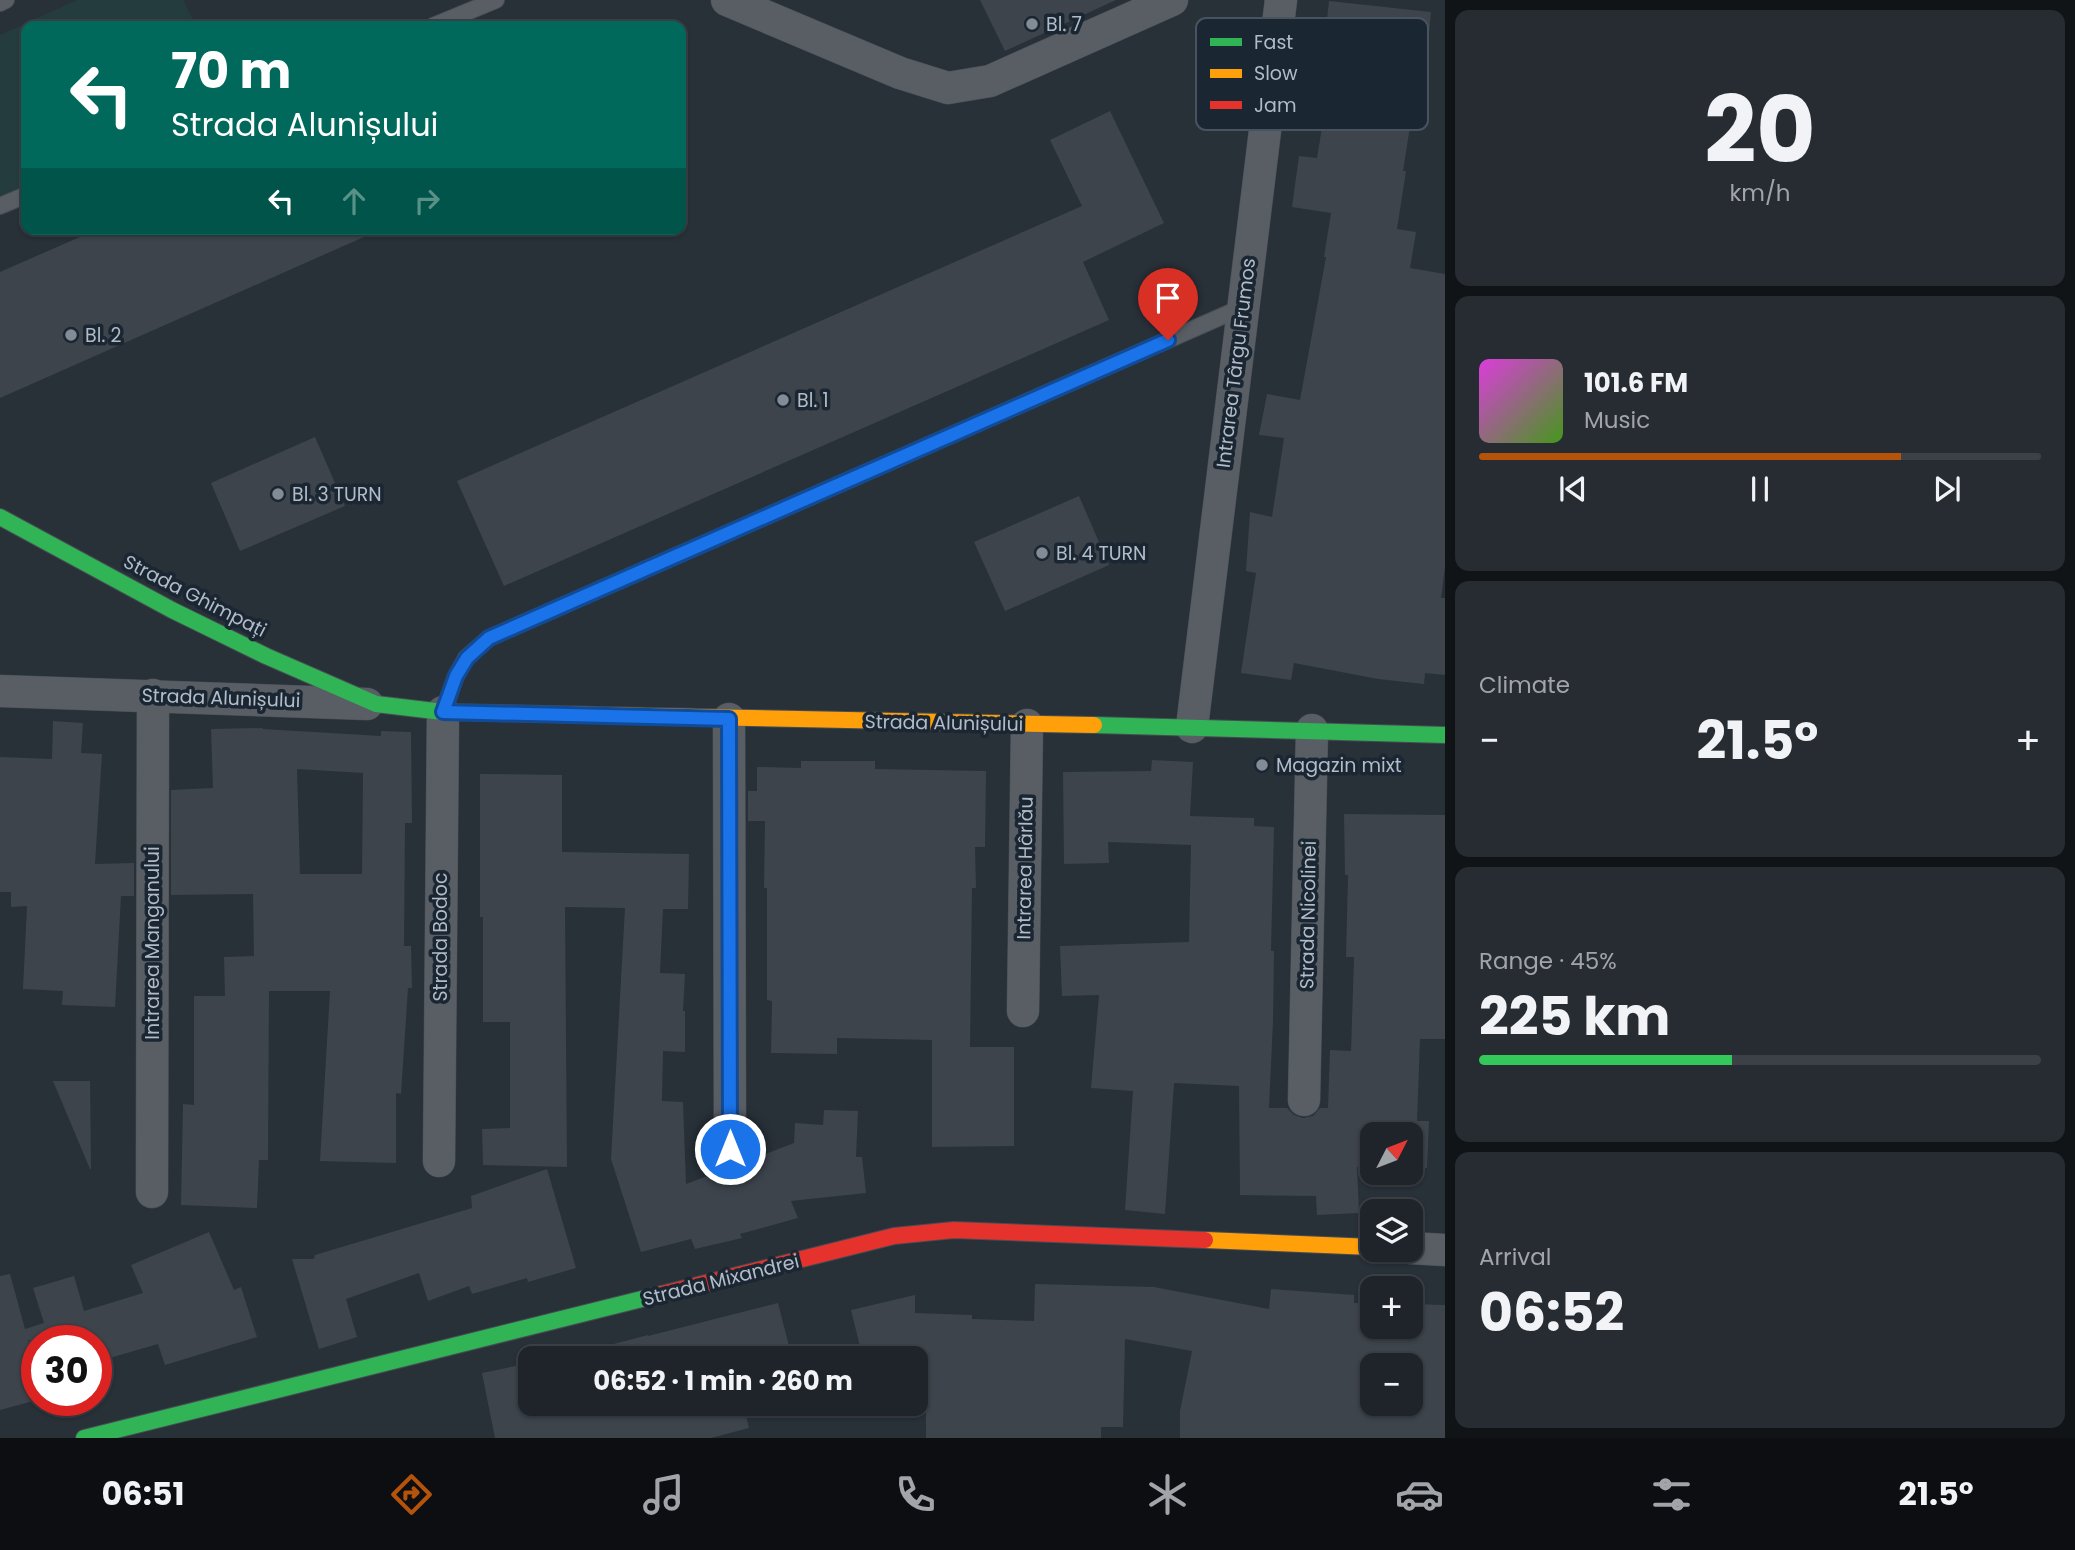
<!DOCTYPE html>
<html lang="en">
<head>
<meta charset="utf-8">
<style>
	:root { --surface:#1e242a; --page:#262c32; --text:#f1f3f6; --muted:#a1a4a8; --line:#3c4147; --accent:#b45309 }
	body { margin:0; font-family:Poppins,sans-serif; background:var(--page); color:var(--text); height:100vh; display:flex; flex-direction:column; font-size:26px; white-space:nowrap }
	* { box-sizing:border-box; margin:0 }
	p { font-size:23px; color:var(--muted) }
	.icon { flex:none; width:38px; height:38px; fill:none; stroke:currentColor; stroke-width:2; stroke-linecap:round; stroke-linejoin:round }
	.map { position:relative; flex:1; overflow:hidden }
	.panel { display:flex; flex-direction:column; gap:10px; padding:10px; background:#101417; width:630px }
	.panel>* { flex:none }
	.banner { position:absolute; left:21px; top:21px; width:665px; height:214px; border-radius:14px; box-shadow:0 2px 5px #0004,0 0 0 2px var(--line); background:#00695c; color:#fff; overflow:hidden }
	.needle { width:46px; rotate:48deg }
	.fabs { position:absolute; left:1360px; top:1122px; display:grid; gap:14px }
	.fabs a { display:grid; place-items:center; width:63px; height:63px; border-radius:14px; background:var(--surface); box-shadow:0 2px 5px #0004,0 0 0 2px var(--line); font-size:35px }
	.speed { position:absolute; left:21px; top:1325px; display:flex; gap:14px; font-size:35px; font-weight:700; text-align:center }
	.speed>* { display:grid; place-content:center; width:91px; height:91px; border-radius:50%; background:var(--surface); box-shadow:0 2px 5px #0004,0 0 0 2px var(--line); line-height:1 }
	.speed .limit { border:10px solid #d22; background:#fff; color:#111 }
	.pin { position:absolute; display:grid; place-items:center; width:60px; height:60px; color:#fff; margin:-72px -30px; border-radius:50% 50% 50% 0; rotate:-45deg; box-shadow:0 0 7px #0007 }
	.pin .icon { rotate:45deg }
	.me { position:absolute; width:77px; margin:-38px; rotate:0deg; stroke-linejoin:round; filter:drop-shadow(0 0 5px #0008) }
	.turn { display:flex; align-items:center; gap:24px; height:147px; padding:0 35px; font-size:32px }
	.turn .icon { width:91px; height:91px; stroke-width:2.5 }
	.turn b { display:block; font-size:49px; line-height:60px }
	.lanes { display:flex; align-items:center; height:66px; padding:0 35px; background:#0003; justify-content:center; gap:35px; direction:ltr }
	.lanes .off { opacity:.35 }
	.big { font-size:52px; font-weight:700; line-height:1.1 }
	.panel .tile { flex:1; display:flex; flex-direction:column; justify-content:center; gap:10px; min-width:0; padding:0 24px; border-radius:14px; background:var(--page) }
	.panel .dial { align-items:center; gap:0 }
	.dial b { font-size:91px; line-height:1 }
	.song { display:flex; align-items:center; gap:21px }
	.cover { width:84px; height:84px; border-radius:10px; background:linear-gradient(135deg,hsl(300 70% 55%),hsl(100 70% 35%)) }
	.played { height:7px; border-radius:4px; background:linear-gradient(90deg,var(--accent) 75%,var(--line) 75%) }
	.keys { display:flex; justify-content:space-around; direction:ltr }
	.heat { display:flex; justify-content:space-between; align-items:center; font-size:38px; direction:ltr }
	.charge { height:10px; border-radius:5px; background:linear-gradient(90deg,#34c759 45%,var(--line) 0) }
	.trip { position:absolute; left:518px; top:1346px; width:410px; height:70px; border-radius:14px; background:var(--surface); box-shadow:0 2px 5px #0004,0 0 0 2px var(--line); font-weight:700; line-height:70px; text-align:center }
	.tabs { display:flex; height:112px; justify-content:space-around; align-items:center; background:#0c0e11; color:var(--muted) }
	.tabs .icon { width:49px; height:49px }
	.tabs .selected { color:var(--accent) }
	.tabs b { font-size:32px; color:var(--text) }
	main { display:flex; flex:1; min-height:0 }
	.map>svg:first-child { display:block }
	.green { fill:#253c3e }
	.building { fill:#3d444c; fill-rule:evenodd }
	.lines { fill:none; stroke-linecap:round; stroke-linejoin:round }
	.lane-casing { stroke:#464c54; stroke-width:18 }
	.street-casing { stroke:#464c54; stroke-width:33 }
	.fast-casing { stroke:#464c54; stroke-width:18 }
	.slow-casing { stroke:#464c54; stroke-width:18 }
	.jam-casing { stroke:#464c54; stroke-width:18 }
	.lane { stroke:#595e65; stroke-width:16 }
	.street { stroke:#595e65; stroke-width:32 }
	.fast { stroke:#30b455; stroke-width:16 }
	.slow { stroke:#ff9f0a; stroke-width:16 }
	.jam { stroke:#e5322d; stroke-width:16 }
	.route-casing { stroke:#114b97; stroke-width:18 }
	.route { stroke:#1a73e8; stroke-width:12 }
	.poi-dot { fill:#828b96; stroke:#1b2633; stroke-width:2.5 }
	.labels { text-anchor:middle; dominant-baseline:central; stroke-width:7; stroke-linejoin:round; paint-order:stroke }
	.poi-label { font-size:19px; fill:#b2bcc9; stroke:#1b2633; text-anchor:start }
	.street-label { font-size:19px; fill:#b2bcc9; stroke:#1b2633 }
	.key { fill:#1b2633; stroke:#485360; stroke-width:2 }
	.key-label { font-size:19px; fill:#b2bcc9 }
</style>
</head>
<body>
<main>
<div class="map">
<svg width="1445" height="1438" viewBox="0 0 1445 1438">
	<rect width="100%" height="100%" fill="#283038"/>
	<!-- green -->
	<path class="green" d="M 77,0 L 183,0 L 196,26 L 26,26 L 26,188 L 0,200 L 0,35 Z"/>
	<!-- building -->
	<g class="building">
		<path d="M 980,0 L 1116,0 L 1005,51 Z"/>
		<path d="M 1329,1 L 1431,12 L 1425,77 L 1418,76 L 1403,171 L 1406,171 L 1397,229 L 1416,232 L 1410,268 L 1445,274 L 1445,567 L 1441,598 L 1445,598 L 1445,675 L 1425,673 L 1424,684 L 1378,679 L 1294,663 L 1291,680 L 1241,673 L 1256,573 L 1246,571 L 1250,512 L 1272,517 L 1284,438 L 1259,435 L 1267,394 L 1300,400 L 1326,257 L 1324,257 L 1331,213 L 1292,207 L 1299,156 L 1317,158 L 1332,67 L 1322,66 Z"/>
		<path d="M 1110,111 L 1164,223 L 1083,262 L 1109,320 L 504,586 L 457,481 L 1082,206 L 1050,140 Z"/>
		<path d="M 98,229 L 382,229 L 0,398 L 0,272 Z"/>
		<path d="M 315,437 L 345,506 L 240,551 L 211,483 Z"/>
		<path d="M 1079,496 L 1109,565 L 1005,611 L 974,542 Z"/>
		<path d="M 53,721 L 83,723 L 81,753 L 102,754 L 95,864 L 134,863 L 134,896 L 121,896 L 115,1007 L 62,1005 L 63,991 L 23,989 L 27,906 L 11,907 L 11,892 L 0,892 L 0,757 L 52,759 Z"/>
		<path d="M 262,728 L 263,729 L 381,736 L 381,731 L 411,732 L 412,823 L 405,823 L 404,946 L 411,946 L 412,988 L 408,988 L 401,1094 L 396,1093 L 396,1163 L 320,1161 L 330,991 L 269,991 L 268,1160 L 259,1160 L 257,1208 L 181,1205 L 183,1104 L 194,1105 L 194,996 L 225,996 L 224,957 L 254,956 L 253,894 L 171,895 L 171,790 L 213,788 L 211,729 ZM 297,769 L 363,773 L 362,874 L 300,874 Z"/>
		<path d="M 1152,760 L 1193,762 L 1190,816 L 1254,818 L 1254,826 L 1274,827 L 1271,951 L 1274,951 L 1273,1021 L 1269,1108 L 1287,1108 L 1294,1115 L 1303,1118 L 1313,1116 L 1320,1108 L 1328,1108 L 1330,1050 L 1351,1051 L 1354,957 L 1346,957 L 1348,875 L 1345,875 L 1344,814 L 1445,815 L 1445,1039 L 1420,1039 L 1417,1121 L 1429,1121 L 1427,1168 L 1410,1168 L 1410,1134 L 1372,1134 L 1372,1167 L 1357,1167 L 1359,1213 L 1317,1215 L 1316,1196 L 1240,1195 L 1239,1086 L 1174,1083 L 1165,1214 L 1125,1210 L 1133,1091 L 1091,1088 L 1099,995 L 1062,996 L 1060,946 L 1189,942 L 1191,845 L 1108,842 L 1109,863 L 1064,864 L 1063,772 L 1151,771 Z"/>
		<path d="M 801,761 L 875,761 L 875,769 L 986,771 L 985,847 L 975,847 L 976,888 L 972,888 L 970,1047 L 1014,1047 L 1014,1146 L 932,1147 L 932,1040 L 837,1038 L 837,1054 L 771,1053 L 772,1001 L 767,1000 L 767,888 L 764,888 L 765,821 L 748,821 L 748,791 L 757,791 L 757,767 L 801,768 Z"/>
		<path d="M 480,774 L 562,775 L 562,852 L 689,854 L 688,909 L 663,909 L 660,973 L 685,974 L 683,1011 L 685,1011 L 685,1052 L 663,1051 L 662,1101 L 683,1102 L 686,1184 L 794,1143 L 795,1123 L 823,1125 L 824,1110 L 858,1111 L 856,1157 L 862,1157 L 866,1193 L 791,1201 L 798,1218 L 740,1234 L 742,1238 L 695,1249 L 691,1239 L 641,1252 L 611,1159 L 625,908 L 565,907 L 567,1167 L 483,1165 L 482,1129 L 510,1128 L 510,1022 L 483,1022 L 483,917 L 480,917 Z"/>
		<path d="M 53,1081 L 90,1081 L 91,1169 L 90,1169 Z"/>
		<path d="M 547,1169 L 576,1268 L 528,1282 L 527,1278 L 472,1294 L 469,1286 L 428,1301 L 419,1273 L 346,1299 L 357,1337 L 319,1349 L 292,1259 L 314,1259 L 315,1255 L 472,1208 L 471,1196 Z"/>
		<path d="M 209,1232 L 234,1290 L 241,1287 L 257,1337 L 165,1365 L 158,1344 L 96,1362 L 96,1340 L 28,1340 L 37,1374 L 37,1400 L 0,1410 L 0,1276 L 10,1274 L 25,1329 L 44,1323 L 33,1288 L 74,1276 L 84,1311 L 143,1293 L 131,1265 Z"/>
		<path d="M 1035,1284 L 1154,1287 L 1269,1309 L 1271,1289 L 1354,1295 L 1354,1303 L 1372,1303 L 1372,1326 L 1410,1326 L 1410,1304 L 1445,1305 L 1445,1438 L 1180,1438 L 1180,1411 L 1192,1351 L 1125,1339 L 1123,1427 L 1101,1427 L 1101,1438 L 926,1438 L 926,1363 L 915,1366 L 915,1358 L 863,1358 L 851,1310 L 915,1295 L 915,1313 L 972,1315 L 972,1319 L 1034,1321 ZM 1372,1365 L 1410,1365 L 1410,1404 L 1372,1404 Z"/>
		<path d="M 778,1303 L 792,1358 L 557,1358 L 611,1348 L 610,1345 L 648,1335 L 648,1336 Z"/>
		<path d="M 530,1363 L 530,1404 L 743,1404 L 749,1428 L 711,1438 L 495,1438 L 482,1373 Z"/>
	</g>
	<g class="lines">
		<!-- lane casing -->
		<g class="lane-casing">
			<g id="lane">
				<path d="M 0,3 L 6,0"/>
				<path d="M 433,26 L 496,0"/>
				<path d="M 0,206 L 26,195"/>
				<path d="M 443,712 L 456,676 L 466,658 L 489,638 L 1243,307"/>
			</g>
		</g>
		<!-- street casing -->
		<g class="street-casing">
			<g id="street">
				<path d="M 727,0 L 900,73 L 948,88 L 990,81 L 1172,0"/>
				<path d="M 0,691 L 367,704"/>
				<path d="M 729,719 L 730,1149"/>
				<path d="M 1192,727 L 1281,0"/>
				<path d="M 1023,1011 L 1027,725"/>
				<path d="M 1304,1100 L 1312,730"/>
				<path d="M 439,1161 L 443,712"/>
				<path d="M 152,1192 L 153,695"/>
				<path d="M 1410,1248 L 1445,1250"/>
			</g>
		</g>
		<!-- fast casing -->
		<g class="fast-casing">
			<g id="fast">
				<path d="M 0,517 L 172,610 L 266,656 L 376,704 L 443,712 L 547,714"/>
				<path d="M 1094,725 L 1445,735"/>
				<path d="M 84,1438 L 662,1294"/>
			</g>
		</g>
		<!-- slow casing -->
		<g class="slow-casing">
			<g id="slow">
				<path d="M 547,714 L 1094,725"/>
				<path d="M 1205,1240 L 1372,1247"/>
			</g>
		</g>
		<!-- jam casing -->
		<g class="jam-casing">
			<path id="jam" d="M 662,1294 L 894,1236 L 954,1230 L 1205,1240"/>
		</g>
		<!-- lane -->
		<use href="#lane" class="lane"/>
		<!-- street -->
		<use href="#street" class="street"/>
		<!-- fast -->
		<use href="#fast" class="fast"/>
		<!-- slow -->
		<use href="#slow" class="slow"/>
		<!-- jam -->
		<use href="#jam" class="jam"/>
	</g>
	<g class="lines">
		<!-- route casing -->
		<g class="route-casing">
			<path id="route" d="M 730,1149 L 729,719 L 443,712 L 456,676 L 467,658 L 489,638 L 1168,340"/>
		</g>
		<!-- route -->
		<use href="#route" class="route"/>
	</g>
	<!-- markers -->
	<g class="poi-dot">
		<circle cx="1032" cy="24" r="7"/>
		<circle cx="71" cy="335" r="7"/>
		<circle cx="783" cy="400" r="7"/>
		<circle cx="278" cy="494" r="7"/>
		<circle cx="1042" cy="553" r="7"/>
		<circle cx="1262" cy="765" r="7"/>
	</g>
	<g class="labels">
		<!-- poi labels -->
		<g class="poi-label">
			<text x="1046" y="24">Bl. 7</text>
			<text x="85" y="335">Bl. 2</text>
			<text x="797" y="400">Bl. 1</text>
			<text x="292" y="494">Bl. 3 TURN</text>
			<text x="1056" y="553">Bl. 4 TURN</text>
			<text x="1276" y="765">Magazin mixt</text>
		</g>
		<!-- street labels -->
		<g class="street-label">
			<text transform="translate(1236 363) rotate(-83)">Intrarea Târgu Frumos</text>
			<text transform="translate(195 596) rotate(27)">Strada Ghimpați</text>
			<text transform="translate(221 698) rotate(2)">Strada Alunișului</text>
			<text transform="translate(944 723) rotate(1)">Strada Alunișului</text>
			<text transform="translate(1025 868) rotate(-89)">Intrarea Hârlău</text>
			<text transform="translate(1308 915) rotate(-89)">Strada Nicolinei</text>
			<text transform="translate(440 937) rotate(-90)">Strada Bodoc</text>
			<text transform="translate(152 943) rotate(-90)">Intrarea Manganului</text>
			<text transform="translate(721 1280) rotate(-14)">Strada Mixandrei</text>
		</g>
	</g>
	<!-- legend -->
	<rect x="1196" y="18" width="232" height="112" rx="10" class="key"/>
	<rect x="1210" y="38" width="32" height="8" fill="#30b455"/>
	<rect x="1210" y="69" width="32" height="9" fill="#ff9f0a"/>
	<rect x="1210" y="101" width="32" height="8" fill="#e5322d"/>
	<g class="key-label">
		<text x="1254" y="49">Fast</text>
		<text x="1254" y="80">Slow</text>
		<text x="1254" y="112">Jam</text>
	</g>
</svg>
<div class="fabs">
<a><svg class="needle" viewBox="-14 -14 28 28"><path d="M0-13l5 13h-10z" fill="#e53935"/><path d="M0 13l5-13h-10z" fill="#a1a4a8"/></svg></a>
<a><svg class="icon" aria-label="layers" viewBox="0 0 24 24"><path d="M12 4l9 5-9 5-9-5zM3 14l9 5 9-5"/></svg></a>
<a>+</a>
<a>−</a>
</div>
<div class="speed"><div class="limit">30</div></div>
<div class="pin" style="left:1168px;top:340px;background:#d93025"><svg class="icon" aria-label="arrive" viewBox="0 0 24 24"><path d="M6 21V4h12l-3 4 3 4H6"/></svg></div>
<svg class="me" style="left:730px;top:1149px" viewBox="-20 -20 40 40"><circle r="17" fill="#1a73e8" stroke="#fff" stroke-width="3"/><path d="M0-11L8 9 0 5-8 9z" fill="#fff"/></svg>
<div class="trip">06:52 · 1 min · 260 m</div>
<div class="banner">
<div class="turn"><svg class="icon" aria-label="left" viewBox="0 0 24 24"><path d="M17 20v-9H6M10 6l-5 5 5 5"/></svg><div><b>70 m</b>Strada Alunișului</div></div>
<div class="lanes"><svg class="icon" aria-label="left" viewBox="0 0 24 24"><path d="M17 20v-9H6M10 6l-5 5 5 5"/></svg><svg class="icon off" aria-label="ahead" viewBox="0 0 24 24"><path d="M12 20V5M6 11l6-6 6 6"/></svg><svg class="icon off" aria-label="right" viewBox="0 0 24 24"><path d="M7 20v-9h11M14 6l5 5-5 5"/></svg></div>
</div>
</div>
<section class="panel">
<div class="tile dial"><b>20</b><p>km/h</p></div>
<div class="tile">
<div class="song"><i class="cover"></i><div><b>101.6 FM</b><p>Music</p></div></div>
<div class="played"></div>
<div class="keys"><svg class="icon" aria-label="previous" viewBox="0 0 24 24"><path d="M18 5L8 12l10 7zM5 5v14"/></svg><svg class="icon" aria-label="pause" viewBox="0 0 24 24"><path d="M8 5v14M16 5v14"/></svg><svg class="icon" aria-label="next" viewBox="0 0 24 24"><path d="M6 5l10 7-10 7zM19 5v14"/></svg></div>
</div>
<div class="tile"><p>Climate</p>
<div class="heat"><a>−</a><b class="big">21.5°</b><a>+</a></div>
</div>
<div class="tile"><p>Range · 45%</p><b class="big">225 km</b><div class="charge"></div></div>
<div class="tile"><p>Arrival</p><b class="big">06:52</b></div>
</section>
</main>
<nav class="tabs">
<b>06:51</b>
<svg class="icon selected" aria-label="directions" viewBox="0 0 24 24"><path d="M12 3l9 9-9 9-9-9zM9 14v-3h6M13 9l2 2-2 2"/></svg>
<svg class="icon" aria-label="music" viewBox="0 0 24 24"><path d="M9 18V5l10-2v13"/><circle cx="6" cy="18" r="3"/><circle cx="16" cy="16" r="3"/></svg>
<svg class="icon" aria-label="phone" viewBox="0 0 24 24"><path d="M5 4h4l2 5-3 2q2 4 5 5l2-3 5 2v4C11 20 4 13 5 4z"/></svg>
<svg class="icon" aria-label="climate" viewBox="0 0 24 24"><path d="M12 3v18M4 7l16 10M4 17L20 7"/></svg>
<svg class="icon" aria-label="car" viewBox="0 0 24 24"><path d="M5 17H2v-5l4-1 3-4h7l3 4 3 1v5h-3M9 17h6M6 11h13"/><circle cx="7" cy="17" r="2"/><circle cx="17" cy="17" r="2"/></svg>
<svg class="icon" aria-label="filters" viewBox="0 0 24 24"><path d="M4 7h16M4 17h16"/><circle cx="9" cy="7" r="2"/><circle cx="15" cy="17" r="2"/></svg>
<b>21.5°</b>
</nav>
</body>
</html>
